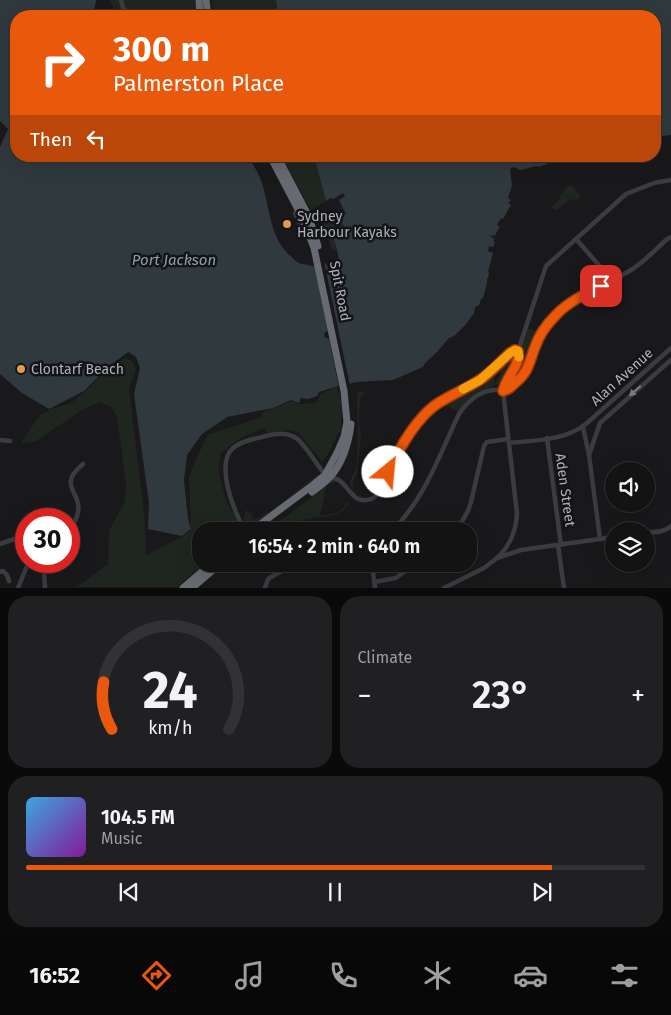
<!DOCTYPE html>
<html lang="en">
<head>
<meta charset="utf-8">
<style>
	:root { --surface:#131314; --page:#202022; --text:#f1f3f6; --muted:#9d9ea0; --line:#323234; --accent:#ea580c }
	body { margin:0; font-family:"Fira Sans",sans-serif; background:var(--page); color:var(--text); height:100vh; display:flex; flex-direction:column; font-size:19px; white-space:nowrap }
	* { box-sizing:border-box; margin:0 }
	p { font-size:16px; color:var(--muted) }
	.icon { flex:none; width:28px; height:28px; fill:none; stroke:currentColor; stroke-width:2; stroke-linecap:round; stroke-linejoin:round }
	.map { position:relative; height:588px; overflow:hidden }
	.sheet { display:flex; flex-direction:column; gap:8px; padding:8px; background:#0a0a0b; flex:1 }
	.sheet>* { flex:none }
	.hud { position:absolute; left:10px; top:10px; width:651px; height:152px; border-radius:20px; box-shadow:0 5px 20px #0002,0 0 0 1px var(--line); background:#ea580c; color:#fff; overflow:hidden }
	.controls { position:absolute; left:605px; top:462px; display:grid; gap:10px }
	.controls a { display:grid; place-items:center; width:50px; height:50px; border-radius:50%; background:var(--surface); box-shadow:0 5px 20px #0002,0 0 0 1px var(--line); font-size:25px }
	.speed { position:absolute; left:15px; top:508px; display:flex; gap:10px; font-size:25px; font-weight:700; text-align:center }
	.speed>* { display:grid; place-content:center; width:65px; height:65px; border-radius:50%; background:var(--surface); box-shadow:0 5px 20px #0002,0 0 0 1px var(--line); line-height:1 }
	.speed .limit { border:8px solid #d22; background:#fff; color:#111 }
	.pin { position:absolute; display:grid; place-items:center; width:42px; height:42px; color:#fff; margin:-21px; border-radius:10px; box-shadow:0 2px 8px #0006 }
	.me { position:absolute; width:55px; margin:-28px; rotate:28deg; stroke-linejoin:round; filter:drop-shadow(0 0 4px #0008) }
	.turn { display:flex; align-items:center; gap:18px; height:105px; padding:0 20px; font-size:22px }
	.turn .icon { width:65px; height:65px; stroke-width:2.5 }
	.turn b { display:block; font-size:35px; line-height:42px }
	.then { display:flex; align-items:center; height:48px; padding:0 20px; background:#0003; gap:10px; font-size:19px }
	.big { font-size:38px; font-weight:600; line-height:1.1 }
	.sheet .widget { flex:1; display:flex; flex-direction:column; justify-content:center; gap:8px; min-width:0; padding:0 18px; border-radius:20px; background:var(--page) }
	.sheet .dial { align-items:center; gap:0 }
	.dial svg { height:130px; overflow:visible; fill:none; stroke:var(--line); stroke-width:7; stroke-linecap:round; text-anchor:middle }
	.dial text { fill:var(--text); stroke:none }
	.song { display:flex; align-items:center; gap:15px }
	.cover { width:60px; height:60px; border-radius:8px; background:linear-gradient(135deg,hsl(200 70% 55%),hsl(290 70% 35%)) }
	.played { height:5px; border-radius:2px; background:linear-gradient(90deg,var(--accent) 85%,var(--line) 85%) }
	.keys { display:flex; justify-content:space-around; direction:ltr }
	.heat { display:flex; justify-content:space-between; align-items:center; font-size:28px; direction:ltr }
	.sheet .tiles { flex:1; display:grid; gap:8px; grid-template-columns:1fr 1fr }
	.widget:last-child { grid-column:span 2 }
	.trip { position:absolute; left:192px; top:522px; width:285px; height:50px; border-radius:20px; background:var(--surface); box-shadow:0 5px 20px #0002,0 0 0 1px var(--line); font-weight:600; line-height:50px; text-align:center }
	.menu { display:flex; height:80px; justify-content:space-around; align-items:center; background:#080808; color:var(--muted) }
	.menu .icon { width:35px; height:35px }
	.menu .selected { color:var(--accent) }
	.menu b { font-size:22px; color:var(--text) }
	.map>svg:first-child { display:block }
	.built { fill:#252528 }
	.green { fill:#1f251f }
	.water { fill:#30393e }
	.pier { fill:#19191b }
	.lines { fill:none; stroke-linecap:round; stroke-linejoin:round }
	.minor { stroke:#3a3c3f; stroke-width:4.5 }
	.highway { stroke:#676a70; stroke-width:7 }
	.oneway { fill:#797d82 }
	.route-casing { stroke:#983908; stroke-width:12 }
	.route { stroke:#ea580c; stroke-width:9 }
	.slow { stroke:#f59e0b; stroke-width:9 }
	.poi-dot { fill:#e19b4b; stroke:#141416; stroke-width:2 }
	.labels { text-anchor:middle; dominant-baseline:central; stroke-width:5; stroke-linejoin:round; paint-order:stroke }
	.poi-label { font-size:14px; fill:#acb2b9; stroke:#141416; text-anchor:start }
	.street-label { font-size:14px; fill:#acb2b9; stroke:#141416 }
	.water-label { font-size:15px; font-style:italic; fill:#87a2b0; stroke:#141416 }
</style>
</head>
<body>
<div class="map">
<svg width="671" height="588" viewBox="0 0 671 588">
	<rect width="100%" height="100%" fill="#19191b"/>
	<!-- built -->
	<path class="built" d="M 340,211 L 341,214 L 345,211 L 346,214 L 342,216 L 347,230 L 334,237 L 336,249 L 333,251 L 329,243 L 330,241 L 322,231 L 318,223 Z"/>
	<!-- green -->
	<g class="green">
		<path d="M 109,0 L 195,0 L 197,16 L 117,16 L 113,7 Z"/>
		<path d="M 211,0 L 276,0 L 278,16 L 214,16 Z"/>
		<path d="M 281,156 L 314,156 L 326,201 L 311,210 Z"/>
		<path d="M 571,184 L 581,197 L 578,200 C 567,196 564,208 554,210 L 552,207 L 553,205 L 560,199 L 560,195 Z"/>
		<path d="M 528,329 L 540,331 L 531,345 L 526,366 L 522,374 L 508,386 L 509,380 L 521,364 L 522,355 L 521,348 Z"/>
		<path d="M 513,356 L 515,358 L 514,361 L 501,383 L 496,385 L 495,383 L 501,373 L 501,372 L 499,371 L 494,379 L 494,386 C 489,389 486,389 481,391 C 472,395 463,402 458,411 L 445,405 L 428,419 L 427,418 L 434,410 L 449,398 Z"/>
		<path d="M 126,358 L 133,362 L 136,370 L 129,388 L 144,512 L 146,555 L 185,535 L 191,530 L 189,476 L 207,435 L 262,417 L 261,413 L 292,401 L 299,404 L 309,403 L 312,404 L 317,402 L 320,394 L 337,387 L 342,403 L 341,432 L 338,433 L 330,451 L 322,462 L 298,432 L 289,430 L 267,433 L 266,429 L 262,429 L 239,439 L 220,454 L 219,473 L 226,501 L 243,531 L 201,531 L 201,564 L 205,564 L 177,587 L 77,587 L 108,564 L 109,531 L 125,501 L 126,485 L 117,417 L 111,407 L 99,402 L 84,409 L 36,441 L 20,444 L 40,415 L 51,409 L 71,403 L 90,387 L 104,371 Z"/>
		<path d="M 359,391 L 361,391 L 365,393 L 360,398 L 359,424 L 361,436 L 357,474 L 353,481 L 353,490 L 358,494 C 353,492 350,488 350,482 C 351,477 355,472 356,467 C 359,444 357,420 357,396 Z"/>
		<path d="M 317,475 L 319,478 L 248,531 C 243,524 243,517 246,510 L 252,515 L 253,520 L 271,511 Z"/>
		<path d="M 331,480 L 336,482 L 327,485 L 320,515 C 334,514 340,514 348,502 L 349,503 L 344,510 L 335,515 L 302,520 L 300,523 L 301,528 L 304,531 L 302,531 L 300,529 L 274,527 L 268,531 L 266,531 L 311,498 Z"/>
	</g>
	<!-- water -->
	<g class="water">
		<path d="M 0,0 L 96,0 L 94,11 L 96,12 L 95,14 L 97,16 L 16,16 L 16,156 L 244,156 C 248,160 253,163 255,168 C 271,194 265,230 288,254 C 291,256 294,260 297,262 C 302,265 309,264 315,267 L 326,263 L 329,271 L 333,272 C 344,259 335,251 334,237 L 346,230 L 339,217 L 346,214 L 339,200 L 345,196 L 343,193 L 333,199 L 331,198 L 326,201 L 314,156 L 557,156 L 558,157 L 545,165 L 538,167 L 537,166 L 520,170 L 514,167 L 510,169 L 512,186 L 508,198 L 511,200 L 508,203 L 511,205 L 503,219 L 501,218 L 497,225 L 500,227 C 498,230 496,232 495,236 L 492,235 L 491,237 L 495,239 L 494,239 L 493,241 L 491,240 L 495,242 L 493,247 L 489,246 L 488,251 L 493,253 L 488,271 L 489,272 L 488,278 L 487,278 L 487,283 L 483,298 L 481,299 L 479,305 L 475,307 L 474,313 L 466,324 L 454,336 L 449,338 L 437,352 L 425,363 L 423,367 L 393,380 L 357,382 L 335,387 L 319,392 L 317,396 L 308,399 L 301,398 L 299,403 L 291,400 L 273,408 L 227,417 L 202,434 L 187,455 L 184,480 L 188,519 L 191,529 L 182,536 L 148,529 L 149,503 L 134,394 L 140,368 L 136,357 L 128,352 L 108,367 L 84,391 L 49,409 L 22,393 L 0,374 L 0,147 L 8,129 L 0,121 Z"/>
		<path d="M 276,0 L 671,0 L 671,135 L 655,137 L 655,16 L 278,16 Z"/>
	</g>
	<!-- pier -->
	<path class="pier" d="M 324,261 L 350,386 L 339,388 L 329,338 L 326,338 L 324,336 L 325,332 L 328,331 L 314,264 Z"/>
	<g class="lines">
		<!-- minor -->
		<g class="minor">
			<path d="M 121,0 L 123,8 L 131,16"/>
			<path d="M 295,213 L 306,237"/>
			<path d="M 576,239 L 612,280"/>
			<path d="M 583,427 L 589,455 L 600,539"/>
			<path d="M 547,438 L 561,545"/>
			<path d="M 0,440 L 10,441"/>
			<path d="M 509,443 C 535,440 566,441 587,423 L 671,348"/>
			<path d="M 589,455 L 600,423 L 671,360"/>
			<path d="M 330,478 C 348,476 349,507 371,499 C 382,495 388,471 394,460 C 400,448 408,436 417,425 C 428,410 442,400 458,392 C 465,388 472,385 478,381 C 490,374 500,362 510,353 L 515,350 L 518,351"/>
			<path d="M 69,530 C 76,522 81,510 77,500 C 75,493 69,487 71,480 C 72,473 78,469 83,464"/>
			<path d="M 246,531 C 234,515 215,463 233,448 C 241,441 253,439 262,437 C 274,434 285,431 296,438 C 304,443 318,466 325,475"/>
			<path d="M 392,531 C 424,499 438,459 457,418 C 463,405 478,391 494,390 C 497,389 502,391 506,391 C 513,386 521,380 525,373 C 530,365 531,356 534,348 C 539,335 548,322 558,312 C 578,293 607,285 631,270 C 644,262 655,250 666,240 L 671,237"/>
			<path d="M 454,531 L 461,523 L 468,511 L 471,502 L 484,446 L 487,442 L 508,439"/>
			<path d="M 646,533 C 655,532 665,532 671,526"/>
			<path d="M 0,544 L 26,535"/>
			<path d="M 558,545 L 564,588"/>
			<path d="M 497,558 C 510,546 516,532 517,514 L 503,391 C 506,377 521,365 518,351 L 546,266 L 626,194 L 654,183 L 671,180"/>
			<path d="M 372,564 L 375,588"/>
			<path d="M 0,572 L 3,571 L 7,575 L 9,581"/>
			<path d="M 374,582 L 396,578 L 414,564"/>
			<path d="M 18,588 L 29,561"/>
			<path d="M 45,588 L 44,571 L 47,561"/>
			<path d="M 265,588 L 268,579 L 288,567 L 289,564"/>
			<path d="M 444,588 L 484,568 L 497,558 L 521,550 L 614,537"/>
		</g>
		<!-- highway -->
		<g class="highway">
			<path d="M 199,0 L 200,16"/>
			<path d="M 206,0 L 208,16"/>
			<path d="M 277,156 L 309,217 L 318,246"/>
			<path d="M 312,492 C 317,488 323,484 328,479 C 342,466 349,443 351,424"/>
			<path d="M 251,531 L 313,485 L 325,475 L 337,453 L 344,437 L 347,422 L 344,391 L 314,248 L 303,219 L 270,156"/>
			<path d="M 183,588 L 211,564"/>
			<path d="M 192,588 L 220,564"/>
		</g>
	</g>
	<!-- one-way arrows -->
	<defs><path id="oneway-solid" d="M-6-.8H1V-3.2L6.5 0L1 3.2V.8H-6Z" transform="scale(1.25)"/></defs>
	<use class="oneway" href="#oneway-solid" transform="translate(635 391) rotate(139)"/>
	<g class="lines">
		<!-- route casing -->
		<g class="route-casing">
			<path id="route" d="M 388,472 C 398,451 415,421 434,406 C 448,396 464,390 478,381 C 490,374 500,362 510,353 L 515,350 L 518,351 C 521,365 506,377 503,391 C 508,390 511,387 515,383 C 529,372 529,362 535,347 C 539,335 547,324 556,315 C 568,302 585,294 601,286"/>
		</g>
		<!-- route -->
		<use href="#route" class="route"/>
		<!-- slow -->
		<path class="slow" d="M 463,389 L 480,380 L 510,353 L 515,350 L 518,351 L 519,357"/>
	</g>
	<!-- markers -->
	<g class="poi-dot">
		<circle cx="287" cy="224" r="5"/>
		<circle cx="21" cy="369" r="5"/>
	</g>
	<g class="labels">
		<!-- poi labels -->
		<g class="poi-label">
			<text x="297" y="216">Sydney<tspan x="297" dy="16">Harbour Kayaks</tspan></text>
			<text x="31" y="369">Clontarf Beach</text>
		</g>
		<!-- street labels -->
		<g class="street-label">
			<text transform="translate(340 291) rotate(79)">Spit Road</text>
			<text transform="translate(622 377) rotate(-42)">Alan Avenue</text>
			<text transform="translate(565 490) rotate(82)">Aden Street</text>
		</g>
		<!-- water labels -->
		<g class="water-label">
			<text x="174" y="260">Port Jackson</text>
		</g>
	</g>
</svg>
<div class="controls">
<a><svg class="icon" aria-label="sound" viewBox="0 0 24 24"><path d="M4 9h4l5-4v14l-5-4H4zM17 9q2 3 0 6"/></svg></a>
<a><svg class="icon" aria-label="layers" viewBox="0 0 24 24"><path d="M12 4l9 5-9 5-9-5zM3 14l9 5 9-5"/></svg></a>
</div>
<div class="speed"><div class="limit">30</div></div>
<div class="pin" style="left:601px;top:286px;background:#d93025"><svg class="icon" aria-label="arrive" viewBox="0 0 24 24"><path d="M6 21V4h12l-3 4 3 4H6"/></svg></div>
<svg class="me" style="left:388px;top:472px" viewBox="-20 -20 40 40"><circle r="19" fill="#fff"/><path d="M0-13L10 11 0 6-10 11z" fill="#ea580c"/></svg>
<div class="trip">16:54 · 2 min · 640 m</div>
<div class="hud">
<div class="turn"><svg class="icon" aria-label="right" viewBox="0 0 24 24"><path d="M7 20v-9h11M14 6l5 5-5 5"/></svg><div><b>300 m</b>Palmerston Place</div></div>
<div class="then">Then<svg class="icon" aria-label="left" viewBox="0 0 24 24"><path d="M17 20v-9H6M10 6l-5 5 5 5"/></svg></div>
</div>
</div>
<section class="sheet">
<div class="tiles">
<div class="widget dial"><svg viewBox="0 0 100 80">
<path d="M14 69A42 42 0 1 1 86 69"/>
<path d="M14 69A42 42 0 0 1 9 40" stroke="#ea580c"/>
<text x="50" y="56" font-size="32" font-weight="700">24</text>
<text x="50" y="72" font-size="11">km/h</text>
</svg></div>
<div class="widget"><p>Climate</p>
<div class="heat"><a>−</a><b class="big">23°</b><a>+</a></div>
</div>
<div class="widget">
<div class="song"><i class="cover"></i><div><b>104.5 FM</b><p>Music</p></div></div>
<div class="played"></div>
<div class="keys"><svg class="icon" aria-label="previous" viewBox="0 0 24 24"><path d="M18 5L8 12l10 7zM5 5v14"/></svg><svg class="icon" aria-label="pause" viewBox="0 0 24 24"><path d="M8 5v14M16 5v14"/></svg><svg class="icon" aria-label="next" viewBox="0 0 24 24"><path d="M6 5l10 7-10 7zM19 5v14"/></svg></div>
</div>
</div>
</section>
<nav class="menu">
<b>16:52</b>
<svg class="icon selected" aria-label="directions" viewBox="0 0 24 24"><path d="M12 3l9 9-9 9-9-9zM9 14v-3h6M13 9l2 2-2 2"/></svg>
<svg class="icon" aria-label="music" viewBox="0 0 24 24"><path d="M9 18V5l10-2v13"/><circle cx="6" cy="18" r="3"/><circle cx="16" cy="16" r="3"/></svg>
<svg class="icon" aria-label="phone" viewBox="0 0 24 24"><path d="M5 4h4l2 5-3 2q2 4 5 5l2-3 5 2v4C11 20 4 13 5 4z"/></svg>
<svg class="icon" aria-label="climate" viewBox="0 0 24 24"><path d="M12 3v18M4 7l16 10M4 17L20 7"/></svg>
<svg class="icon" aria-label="car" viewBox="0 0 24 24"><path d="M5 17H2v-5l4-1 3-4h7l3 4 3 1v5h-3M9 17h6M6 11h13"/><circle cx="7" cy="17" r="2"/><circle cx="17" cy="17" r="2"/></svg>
<svg class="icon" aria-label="filters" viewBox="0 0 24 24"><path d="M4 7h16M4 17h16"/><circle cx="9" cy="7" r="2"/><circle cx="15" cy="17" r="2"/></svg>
</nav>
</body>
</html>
